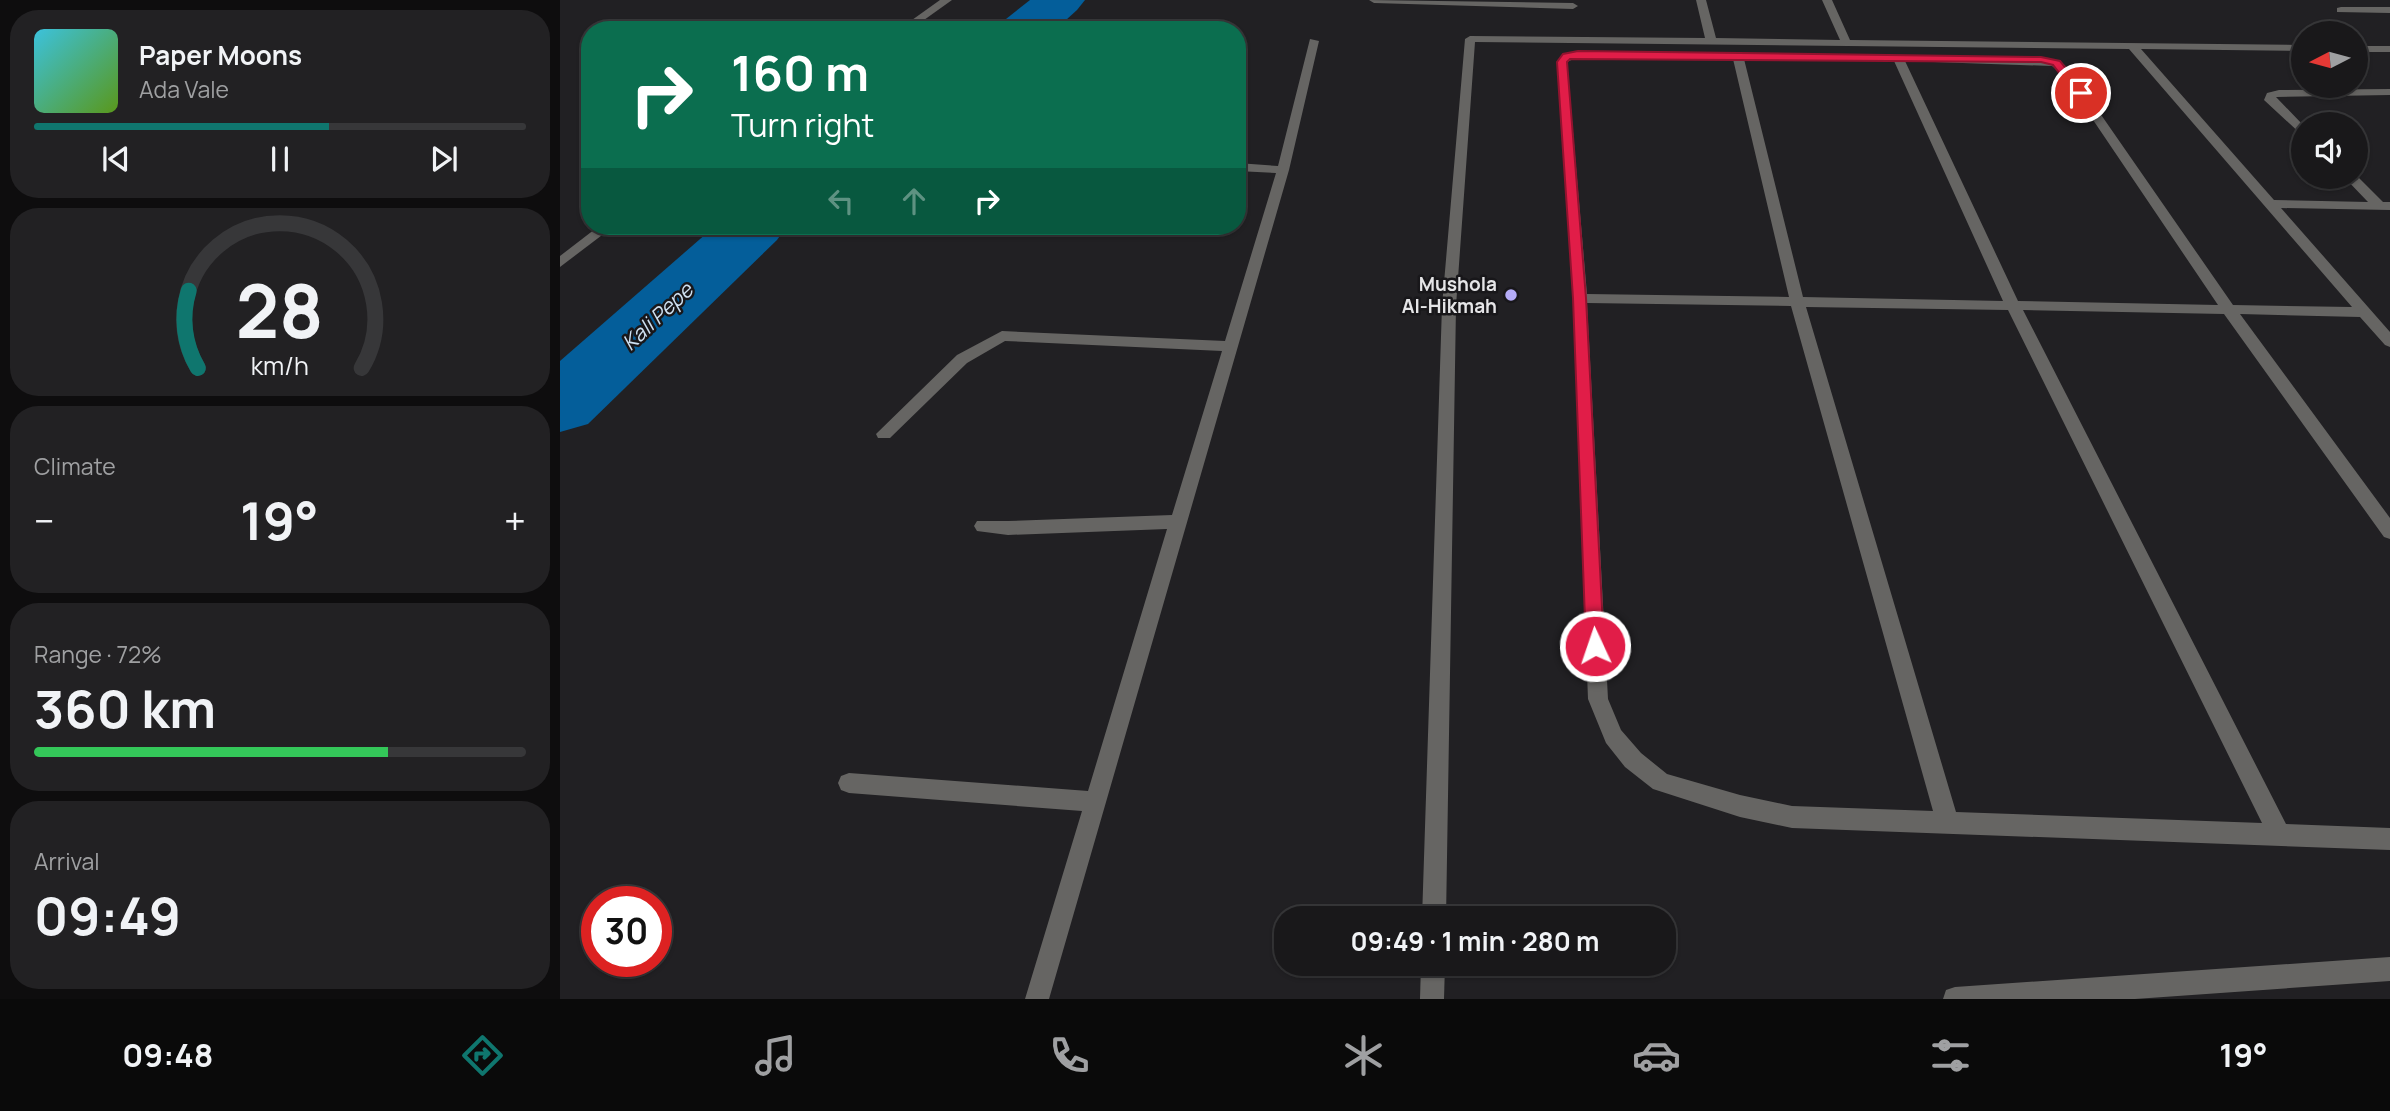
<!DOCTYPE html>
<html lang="en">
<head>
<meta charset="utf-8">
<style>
	:root { --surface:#19181a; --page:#222123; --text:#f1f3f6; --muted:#9fa0a2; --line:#373739; --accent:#0f766e }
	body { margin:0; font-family:Manrope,sans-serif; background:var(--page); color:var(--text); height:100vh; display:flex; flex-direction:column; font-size:26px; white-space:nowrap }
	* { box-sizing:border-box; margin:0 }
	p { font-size:23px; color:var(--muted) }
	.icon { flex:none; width:38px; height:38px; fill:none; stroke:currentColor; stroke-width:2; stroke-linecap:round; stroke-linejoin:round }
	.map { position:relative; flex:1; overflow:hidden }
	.drawer { display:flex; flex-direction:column; gap:10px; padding:10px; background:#0e0d0e; width:560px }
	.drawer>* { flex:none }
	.top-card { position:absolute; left:21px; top:21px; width:665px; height:214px; border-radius:28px; box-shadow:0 2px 5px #0004,0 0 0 2px var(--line); background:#0b6e4f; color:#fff; overflow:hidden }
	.needle { width:46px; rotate:264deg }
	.buttons { position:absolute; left:1731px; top:21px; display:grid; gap:14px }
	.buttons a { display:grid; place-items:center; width:77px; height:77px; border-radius:50%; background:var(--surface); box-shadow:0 2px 5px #0004,0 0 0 2px var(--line); font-size:35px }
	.speed { position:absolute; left:21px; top:886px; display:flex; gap:14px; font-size:35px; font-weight:700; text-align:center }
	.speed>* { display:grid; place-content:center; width:91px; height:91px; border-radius:50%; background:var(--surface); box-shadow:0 2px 5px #0004,0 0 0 2px var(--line); line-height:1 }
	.speed .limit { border:10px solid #d22; background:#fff; color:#111 }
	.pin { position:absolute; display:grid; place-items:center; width:60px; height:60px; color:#fff; margin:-30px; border:4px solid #fff; border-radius:50%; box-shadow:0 2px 7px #0007 }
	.me { position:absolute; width:77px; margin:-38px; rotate:357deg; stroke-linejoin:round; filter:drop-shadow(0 0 5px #0008) }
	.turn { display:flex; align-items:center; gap:24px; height:147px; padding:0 35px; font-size:32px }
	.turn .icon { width:91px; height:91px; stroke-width:2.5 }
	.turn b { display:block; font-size:49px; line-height:60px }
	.lanes { display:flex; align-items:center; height:66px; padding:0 35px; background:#0003; justify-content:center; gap:35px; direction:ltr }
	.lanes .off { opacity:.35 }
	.big { font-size:52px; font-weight:700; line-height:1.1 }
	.drawer .tile { flex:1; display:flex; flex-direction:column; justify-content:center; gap:10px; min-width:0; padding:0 24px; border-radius:28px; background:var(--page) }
	.drawer .dial { align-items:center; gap:0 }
	.dial svg { height:182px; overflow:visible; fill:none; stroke:var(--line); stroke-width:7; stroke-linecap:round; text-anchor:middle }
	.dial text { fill:var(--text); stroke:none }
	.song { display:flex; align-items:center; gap:21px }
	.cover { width:84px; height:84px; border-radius:10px; background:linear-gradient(135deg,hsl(190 70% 55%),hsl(90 70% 35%)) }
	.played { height:7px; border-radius:4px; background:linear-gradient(90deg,var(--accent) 60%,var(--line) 60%) }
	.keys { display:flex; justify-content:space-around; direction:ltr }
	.heat { display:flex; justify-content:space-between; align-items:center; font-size:38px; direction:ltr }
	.charge { height:10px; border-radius:5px; background:linear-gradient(90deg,#34c759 72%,var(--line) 0) }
	.trip { position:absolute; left:714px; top:906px; width:402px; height:70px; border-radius:28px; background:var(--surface); box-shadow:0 2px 5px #0004,0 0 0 2px var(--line); font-weight:700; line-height:70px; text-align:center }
	.menu { display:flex; height:112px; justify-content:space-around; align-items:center; background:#0a0a0a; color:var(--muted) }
	.menu .icon { width:49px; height:49px }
	.menu .selected { color:var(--accent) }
	.menu b { font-size:32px; color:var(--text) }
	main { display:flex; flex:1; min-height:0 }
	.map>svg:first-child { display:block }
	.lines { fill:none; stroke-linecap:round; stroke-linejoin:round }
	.river { fill:#045e9a; fill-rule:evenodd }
	.street { fill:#666563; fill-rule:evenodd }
	.route { fill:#e11d48; stroke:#92132f; stroke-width:2 }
	.poi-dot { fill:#b5acf8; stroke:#18171a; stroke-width:2.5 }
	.labels { text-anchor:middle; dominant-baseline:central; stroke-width:5; stroke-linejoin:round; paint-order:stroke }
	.poi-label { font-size:19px; font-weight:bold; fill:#e5e5e7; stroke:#18171a; text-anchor:end }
	.water-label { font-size:21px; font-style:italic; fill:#cfe1f2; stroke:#18171a }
</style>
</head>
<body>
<main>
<section class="drawer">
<div class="tile">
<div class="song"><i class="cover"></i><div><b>Paper Moons</b><p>Ada Vale</p></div></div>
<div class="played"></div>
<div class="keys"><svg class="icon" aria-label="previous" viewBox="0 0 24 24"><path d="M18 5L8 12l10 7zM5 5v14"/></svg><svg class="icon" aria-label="pause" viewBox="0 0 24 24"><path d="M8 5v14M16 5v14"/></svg><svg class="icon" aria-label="next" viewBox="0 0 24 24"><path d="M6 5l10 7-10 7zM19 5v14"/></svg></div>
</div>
<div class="tile dial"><svg viewBox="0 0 100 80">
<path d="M14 69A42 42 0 1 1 86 69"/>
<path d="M14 69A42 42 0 0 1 10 35" stroke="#0f766e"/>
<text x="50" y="56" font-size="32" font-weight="700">28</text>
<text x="50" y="72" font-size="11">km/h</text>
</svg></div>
<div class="tile"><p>Climate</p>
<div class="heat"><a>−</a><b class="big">19°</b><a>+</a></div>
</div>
<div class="tile"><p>Range · 72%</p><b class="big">360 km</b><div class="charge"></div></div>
<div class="tile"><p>Arrival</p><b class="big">09:49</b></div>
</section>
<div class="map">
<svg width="1830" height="999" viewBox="0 0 1830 999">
	<rect width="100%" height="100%" fill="#212023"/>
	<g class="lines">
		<!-- river -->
		<g class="river">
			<path d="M 470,0 L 525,0 L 517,10 L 495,30 L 439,30 L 446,19 Z"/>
			<path d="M 155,226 L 227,226 L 217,240 L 28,424 L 0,432 L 0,361 Z"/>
		</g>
		<!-- street -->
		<g class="street">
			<path d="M 380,0 L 392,0 L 350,30 L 338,30 Z"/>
			<path d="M 809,0 L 1013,3 L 1018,6 L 1013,9 L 814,3 Z"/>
			<path d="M 1136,0 L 1146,0 L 1156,38 L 1280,40 L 1262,0 L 1272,0 L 1290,40 L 1743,45 L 1743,51 L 1581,49 L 1714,200 L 1808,202 L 1784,177 L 1796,175 L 1823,202 L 1830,202 L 1830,210 L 1721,208 L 1830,332 L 1830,347 L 1825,345 L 1800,317 L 1680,314 L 1830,518 L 1830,539 L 1824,537 L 1664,314 L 1463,310 L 1726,824 L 1830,828 L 1830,850 L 1232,828 L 1180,817 L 1093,789 L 1065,767 L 1046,743 L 1028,699 L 1013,298 L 997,62 L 1002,55 L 1018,51 L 1481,57 L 1500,61 L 1510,70 L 1673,305 L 1792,307 L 1569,49 L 915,42 L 896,306 L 886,919 L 862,919 L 882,306 L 905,39 L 910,36 L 1145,38 ZM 1018,57 L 1173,59 L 1229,297 L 1027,294 L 1007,62 ZM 1184,59 L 1334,61 L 1443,301 L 1243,297 ZM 1345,61 L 1492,66 L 1502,74 L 1658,305 L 1458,301 ZM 1027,303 L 1231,306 L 1373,811 L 1232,806 L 1180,795 L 1107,774 L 1081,753 L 1061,730 L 1048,699 ZM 1246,307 L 1448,310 L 1702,823 L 1396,812 Z"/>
			<path d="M 1781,7 L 1830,7 L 1830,13 L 1777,12 L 1777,8 Z"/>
			<path d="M 750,39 L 759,41 L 729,170 L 489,999 L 465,999 L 522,811 L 289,793 L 281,790 L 278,783 L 281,776 L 289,773 L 528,791 L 607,529 L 448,535 L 417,531 L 414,526 L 417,521 L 448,521 L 612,515 L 662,351 L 445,341 L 407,363 L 330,438 L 318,438 L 316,434 L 397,355 L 442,331 L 665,341 L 716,173 L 677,171 L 677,163 L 718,166 Z"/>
			<rect x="1796" y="46" width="34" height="6"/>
			<path d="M 1830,89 L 1830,95 L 1716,97 L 1743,125 L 1743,136 L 1704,100 L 1707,93 L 1719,90 Z"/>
			<path d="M 39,226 L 54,226 L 0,267 L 0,256 Z"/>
			<path d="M 1830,957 L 1830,981 L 1575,999 L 1383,999 L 1386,990 L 1395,987 Z"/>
			<path d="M 861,964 L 885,964 L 884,999 L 860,999 Z"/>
		</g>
	</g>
	<!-- route -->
	<path class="route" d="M 1018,51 L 1481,57 L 1500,61 L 1526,93 L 1517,96 L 1493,65 L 1481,62 L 1010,59 L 1007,62 L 1026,298 L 1044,646 L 1042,651 L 1035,653 L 1029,651 L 1026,646 L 1013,298 L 997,62 L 1003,54 Z"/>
	<!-- markers -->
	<circle class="poi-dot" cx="951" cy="295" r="7"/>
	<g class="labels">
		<!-- poi labels -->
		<g class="poi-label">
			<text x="937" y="284">Mushola<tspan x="937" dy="22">Al-Hikmah</tspan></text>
		</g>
		<!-- water labels -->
		<g class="water-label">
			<text transform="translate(97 316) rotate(-43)">Kali Pepe</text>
		</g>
	</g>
</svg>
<div class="buttons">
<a><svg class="needle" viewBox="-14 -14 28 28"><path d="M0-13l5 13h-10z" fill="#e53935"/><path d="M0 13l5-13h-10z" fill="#9fa0a2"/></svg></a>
<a><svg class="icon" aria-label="sound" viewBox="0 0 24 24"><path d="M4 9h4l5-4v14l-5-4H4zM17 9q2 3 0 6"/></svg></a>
</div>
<div class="speed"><div class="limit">30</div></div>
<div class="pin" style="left:1521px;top:93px;background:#d93025"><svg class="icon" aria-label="arrive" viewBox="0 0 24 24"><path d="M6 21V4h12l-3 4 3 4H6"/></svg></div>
<svg class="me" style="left:1035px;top:646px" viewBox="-20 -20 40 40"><circle r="17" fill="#e11d48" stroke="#fff" stroke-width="3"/><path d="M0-11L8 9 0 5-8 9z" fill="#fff"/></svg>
<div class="trip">09:49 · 1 min · 280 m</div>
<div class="top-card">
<div class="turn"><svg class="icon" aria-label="right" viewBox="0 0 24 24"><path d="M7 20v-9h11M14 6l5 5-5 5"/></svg><div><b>160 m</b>Turn right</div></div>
<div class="lanes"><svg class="icon off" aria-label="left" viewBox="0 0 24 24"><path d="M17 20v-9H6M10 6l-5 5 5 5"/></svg><svg class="icon off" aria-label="ahead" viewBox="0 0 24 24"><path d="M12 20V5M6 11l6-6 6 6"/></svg><svg class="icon" aria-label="right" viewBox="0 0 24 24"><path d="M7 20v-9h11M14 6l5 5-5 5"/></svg></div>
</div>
</div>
</main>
<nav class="menu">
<b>09:48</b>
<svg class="icon selected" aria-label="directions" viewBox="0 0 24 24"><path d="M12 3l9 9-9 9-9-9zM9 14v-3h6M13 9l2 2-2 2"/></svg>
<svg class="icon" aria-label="music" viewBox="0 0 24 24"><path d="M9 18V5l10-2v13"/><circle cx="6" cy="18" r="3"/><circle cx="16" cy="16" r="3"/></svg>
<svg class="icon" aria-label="phone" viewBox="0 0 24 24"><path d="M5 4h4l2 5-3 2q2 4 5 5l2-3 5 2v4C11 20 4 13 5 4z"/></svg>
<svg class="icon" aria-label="climate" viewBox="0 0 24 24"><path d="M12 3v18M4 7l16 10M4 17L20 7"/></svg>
<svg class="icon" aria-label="car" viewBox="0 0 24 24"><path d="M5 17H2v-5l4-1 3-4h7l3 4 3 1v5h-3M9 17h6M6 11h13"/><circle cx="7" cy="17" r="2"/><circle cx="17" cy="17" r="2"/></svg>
<svg class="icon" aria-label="filters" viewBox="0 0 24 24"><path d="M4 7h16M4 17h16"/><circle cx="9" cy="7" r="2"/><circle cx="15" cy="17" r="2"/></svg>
<b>19°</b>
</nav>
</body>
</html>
